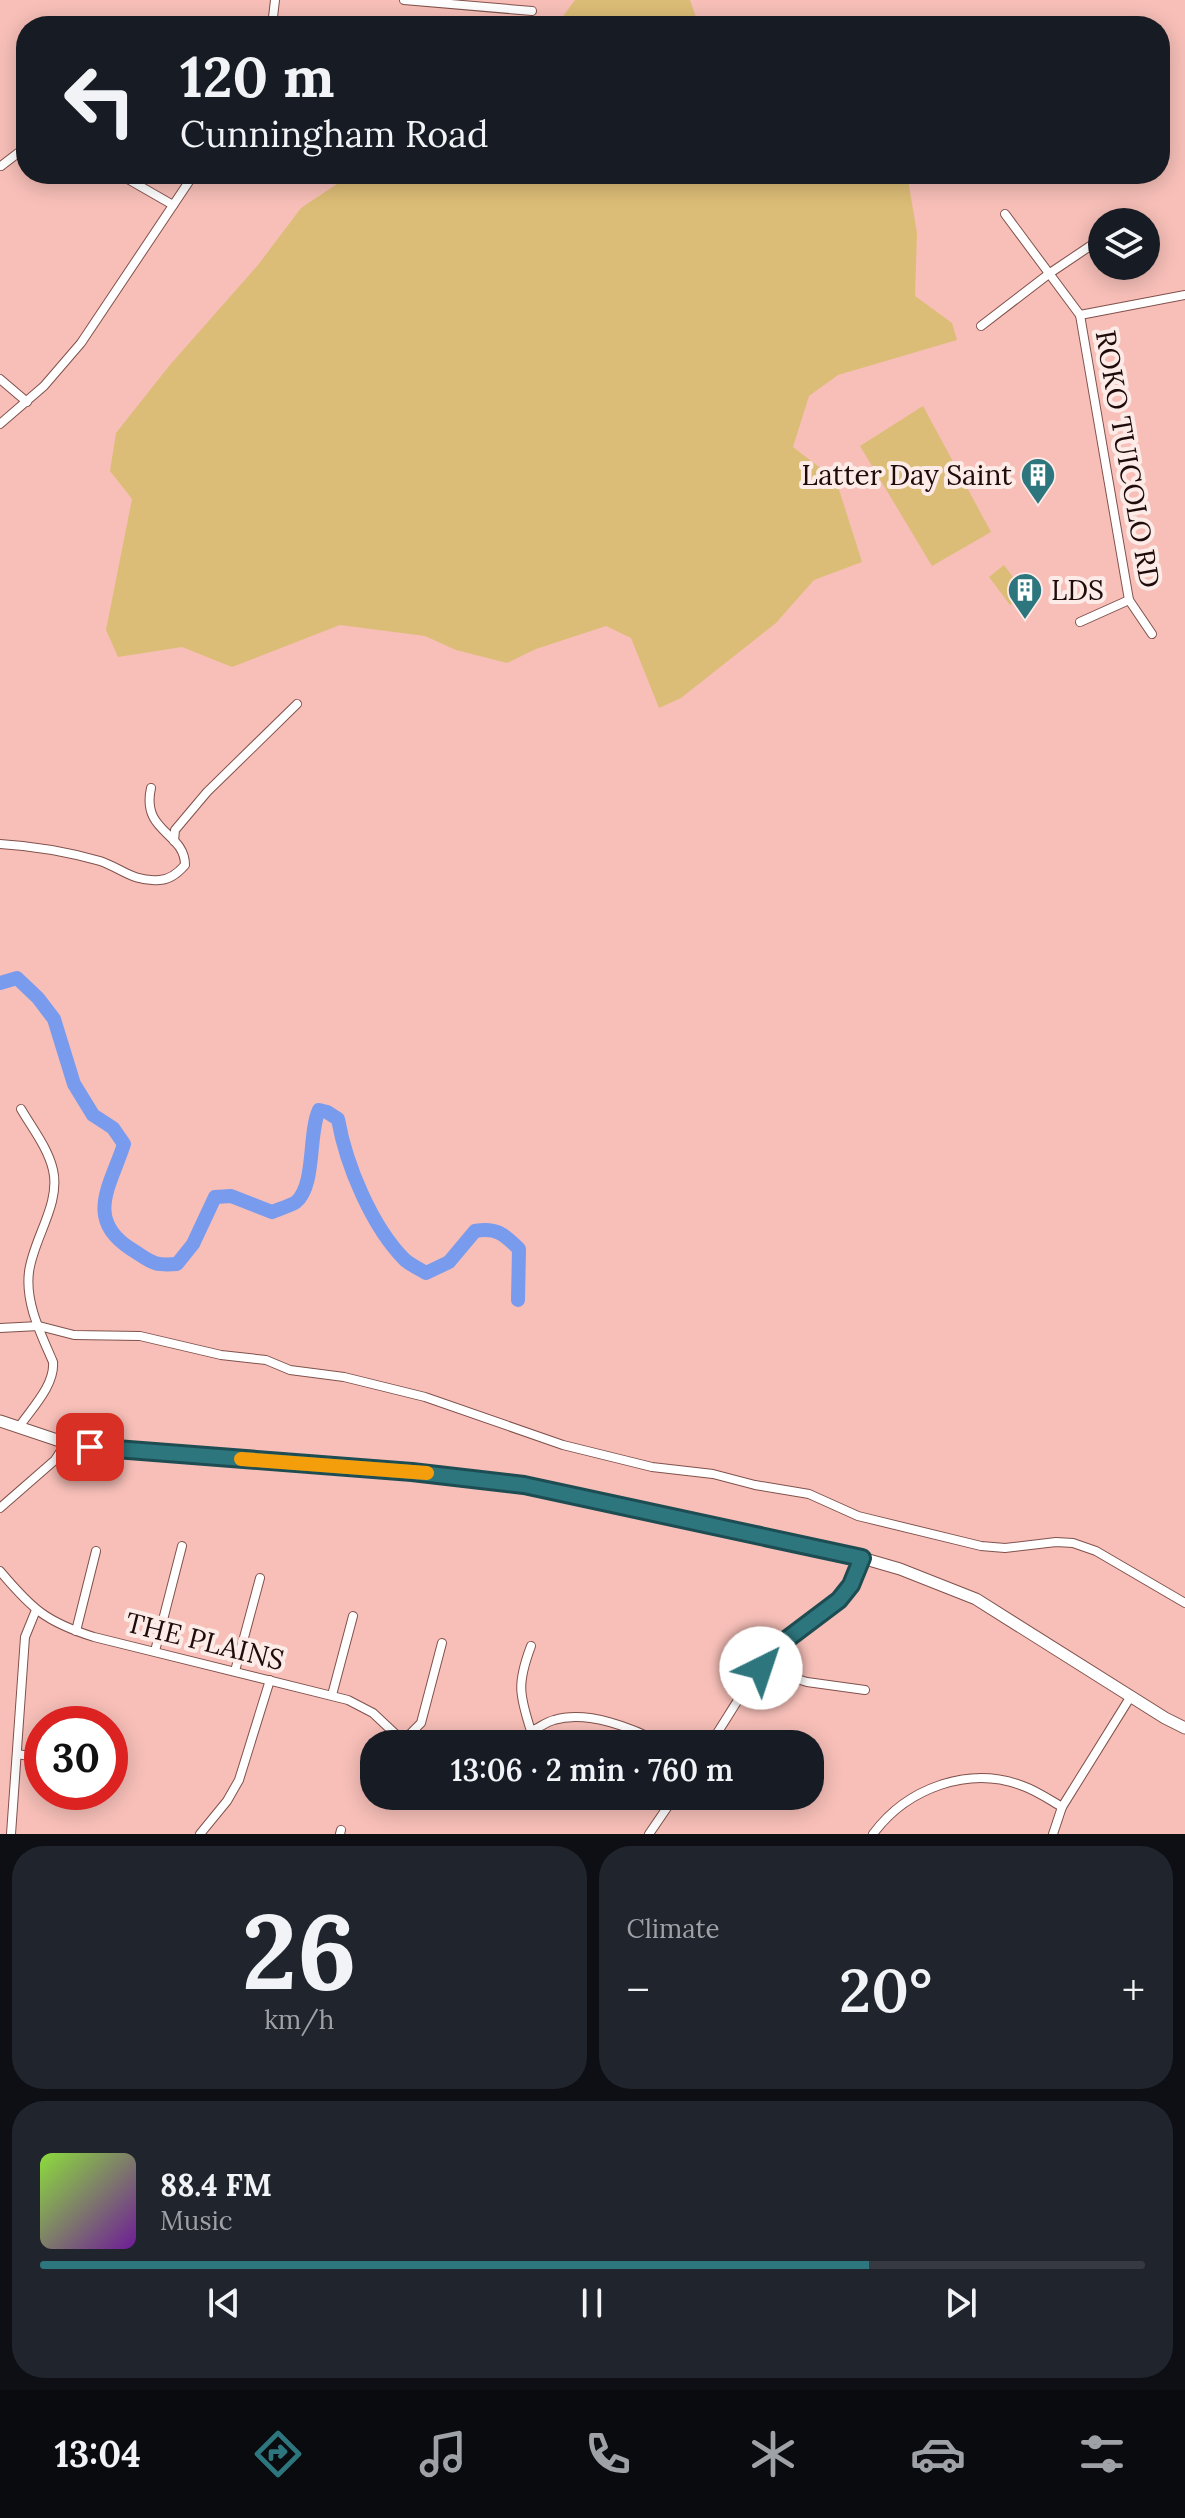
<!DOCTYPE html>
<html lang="en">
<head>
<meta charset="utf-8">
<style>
	:root { --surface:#171b24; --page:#20242c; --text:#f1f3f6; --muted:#9ea1a6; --line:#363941; --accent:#2d767e }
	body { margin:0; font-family:Lora,serif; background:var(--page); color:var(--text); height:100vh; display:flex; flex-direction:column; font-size:30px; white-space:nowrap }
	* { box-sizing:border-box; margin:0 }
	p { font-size:26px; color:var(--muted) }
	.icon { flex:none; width:44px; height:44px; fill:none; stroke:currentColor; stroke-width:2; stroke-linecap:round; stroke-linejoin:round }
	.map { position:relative; height:1834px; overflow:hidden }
	.details { display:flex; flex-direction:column; gap:12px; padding:12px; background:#0d0f14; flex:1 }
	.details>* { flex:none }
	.hud { position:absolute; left:16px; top:16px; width:1154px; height:168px; border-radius:32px; box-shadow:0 4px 20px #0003; background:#171b24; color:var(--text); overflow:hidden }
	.tools { position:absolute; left:1088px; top:208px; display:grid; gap:16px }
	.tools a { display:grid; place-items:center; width:72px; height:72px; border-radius:50%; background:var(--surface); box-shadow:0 4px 20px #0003; font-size:40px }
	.speed { position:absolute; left:24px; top:1706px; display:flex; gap:16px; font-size:40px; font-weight:700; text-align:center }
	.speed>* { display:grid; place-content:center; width:104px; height:104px; border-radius:50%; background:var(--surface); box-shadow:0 4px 20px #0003; line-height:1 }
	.speed .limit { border:12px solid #d22; background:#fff; color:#111 }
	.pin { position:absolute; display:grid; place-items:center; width:68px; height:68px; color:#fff; margin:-34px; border-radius:16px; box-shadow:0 4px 12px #0006 }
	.me { position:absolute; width:88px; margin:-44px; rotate:41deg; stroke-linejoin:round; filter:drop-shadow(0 0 6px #0008) }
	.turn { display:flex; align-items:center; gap:28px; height:168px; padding:0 32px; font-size:36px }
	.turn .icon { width:104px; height:104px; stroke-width:2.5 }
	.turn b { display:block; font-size:56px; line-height:68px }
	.big { font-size:60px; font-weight:600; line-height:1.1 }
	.details .widget { flex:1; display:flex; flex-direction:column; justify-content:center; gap:12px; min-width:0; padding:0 28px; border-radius:32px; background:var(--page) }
	.details .dial { align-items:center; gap:0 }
	.dial b { font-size:104px; line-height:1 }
	.song { display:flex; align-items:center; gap:24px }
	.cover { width:96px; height:96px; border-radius:12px; background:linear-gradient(135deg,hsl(90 70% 55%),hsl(280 70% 35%)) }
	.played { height:8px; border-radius:4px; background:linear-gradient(90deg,var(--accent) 75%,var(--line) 75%) }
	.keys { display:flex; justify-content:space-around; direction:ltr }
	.heat { display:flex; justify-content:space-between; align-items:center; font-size:44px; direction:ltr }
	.details .tiles { flex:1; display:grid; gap:12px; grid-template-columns:1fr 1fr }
	.widget:last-child { grid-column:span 2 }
	.trip { position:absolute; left:360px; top:1730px; width:464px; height:80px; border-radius:32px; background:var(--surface); box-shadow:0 4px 20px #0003; font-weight:600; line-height:80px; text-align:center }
	.tab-bar { display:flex; height:128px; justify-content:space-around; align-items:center; background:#090b0e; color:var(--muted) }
	.tab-bar .icon { width:56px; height:56px }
	.tab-bar .on { color:var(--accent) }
	.tab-bar b { font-size:36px; color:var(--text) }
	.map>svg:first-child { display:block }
	.green { fill:#dcbd77 }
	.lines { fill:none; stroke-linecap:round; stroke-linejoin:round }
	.river { stroke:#799bee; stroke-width:14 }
	.minor-casing { stroke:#81514c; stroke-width:10 }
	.secondary-casing { stroke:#81514c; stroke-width:13 }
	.minor { stroke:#fff; stroke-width:8 }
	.secondary { stroke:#fff; stroke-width:11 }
	.route-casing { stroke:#1d4d52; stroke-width:20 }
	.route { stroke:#2d767e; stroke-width:14 }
	.slow { stroke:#f59e0b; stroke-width:14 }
	.labels { text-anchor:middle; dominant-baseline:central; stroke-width:8; stroke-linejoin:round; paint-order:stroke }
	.street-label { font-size:28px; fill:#1e0b0a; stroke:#fdebe8 }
	.poi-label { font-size:28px; fill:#1e0b0a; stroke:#fdebe8; text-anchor:end }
</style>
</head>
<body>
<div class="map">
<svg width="1185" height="1834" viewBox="0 0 1185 1834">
	<rect width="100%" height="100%" fill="#f7bfb8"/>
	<!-- green -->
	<g class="green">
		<path d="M 575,0 L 690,0 L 699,26 L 556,26 Z"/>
		<path d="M 357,174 L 907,174 L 917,233 L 915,296 L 952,323 L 957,340 L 838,375 L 809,396 L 793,447 L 836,480 L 862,562 L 814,580 L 776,623 L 681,698 L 659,708 L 631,638 L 606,626 L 536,649 L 507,663 L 456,650 L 425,636 L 340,625 L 232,667 L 182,647 L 118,657 L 106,630 L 132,499 L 110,471 L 116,433 L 169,366 L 258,265 L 301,208 L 337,184 Z"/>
		<path d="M 923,406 L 991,532 L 932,566 L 860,446 Z"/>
		<path d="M 1004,565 L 1026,594 L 1010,605 L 989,577 Z"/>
	</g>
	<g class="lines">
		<!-- river -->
		<path class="river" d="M 0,983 L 17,978 L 38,998 L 54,1019 L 74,1084 L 93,1115 L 113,1128 L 124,1144 C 111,1185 84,1219 131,1249 C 152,1262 152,1266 177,1264 L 193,1244 L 215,1197 L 231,1196 L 272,1212 C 279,1209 290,1206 296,1202 C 316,1185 308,1134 319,1110 L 327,1112 L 338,1119 C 346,1165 372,1227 405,1260 C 411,1265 419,1269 426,1273 L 449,1262 L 475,1231 C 496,1227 504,1234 519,1249 L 518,1300"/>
		<!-- minor casing -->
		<g class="minor-casing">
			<g id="minor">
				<path d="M 404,0 L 532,11"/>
				<path d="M 272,26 L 275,0"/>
				<path d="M 1,166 L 18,153 L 26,151"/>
				<path d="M 119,174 L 173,205"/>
				<path d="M 1005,214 L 1080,315 L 1129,600 L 1152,634"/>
				<path d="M 1080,315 L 1185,295"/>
				<path d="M 981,326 L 1050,273 L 1102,238"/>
				<path d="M 0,379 L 27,402"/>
				<path d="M 0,424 L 44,386 L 81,343 L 194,174"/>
				<path d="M 1080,622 L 1129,600"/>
				<path d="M 174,841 L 175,830 L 207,792 L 297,704"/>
				<path d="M 0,844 C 33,846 68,852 100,861 C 121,868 133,882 159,880 C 170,880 178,873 185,865 C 185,832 141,833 151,788"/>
				<path d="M 0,1328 L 39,1326 L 74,1335 L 140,1336 L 221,1355 L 266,1360 L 290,1370 L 344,1377 L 425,1397 L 563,1445 L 652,1467 L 713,1474 L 755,1485 L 809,1494 L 858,1516 L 981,1546 L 1005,1548 L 1056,1542 L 1073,1543 L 1096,1551 L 1185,1603"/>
				<path d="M 19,1427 C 32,1408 55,1385 53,1362 C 41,1334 25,1303 29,1272 C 33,1239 61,1204 53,1170 C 48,1148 32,1128 21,1109"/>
				<path d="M 0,1508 L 55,1460 L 66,1443"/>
				<path d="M 0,1571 C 32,1609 46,1622 94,1637 L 348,1700 L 373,1713 L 406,1744"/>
				<path d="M 76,1631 L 96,1551"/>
				<path d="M 531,1646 C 517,1683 519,1694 531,1731 C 539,1728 546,1722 554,1720 C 588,1710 633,1728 663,1744"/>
				<path d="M 155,1651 L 182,1546"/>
				<path d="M 761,1668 L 807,1682 L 865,1690"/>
				<path d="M 235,1671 L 260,1578"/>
				<path d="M 332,1695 L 353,1616"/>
				<path d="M 403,1741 L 421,1723 L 442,1643"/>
				<path d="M 710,1744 C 732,1711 751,1675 778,1647 C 813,1608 841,1617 862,1558"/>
				<path d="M 17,1754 L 42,1758"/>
				<path d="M 11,1834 L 25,1637 L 36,1610"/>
				<path d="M 200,1834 L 227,1801 L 239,1780 L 270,1680"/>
				<path d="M 340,1834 L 341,1830"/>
				<path d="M 649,1834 L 675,1796"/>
				<path d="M 873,1834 C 907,1788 969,1765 1023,1786 C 1037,1791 1050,1800 1062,1807"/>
				<path d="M 1053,1834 L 1062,1807 L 1131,1696"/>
			</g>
		</g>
		<!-- secondary casing -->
		<g class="secondary-casing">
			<path id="secondary" d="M 0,1421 L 66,1443 L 106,1449 L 412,1472 L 524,1485 L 603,1500 L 862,1558 L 900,1569 L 976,1599 L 1165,1718 L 1185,1728"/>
		</g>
		<!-- minor -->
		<use href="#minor" class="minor"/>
		<!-- secondary -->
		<use href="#secondary" class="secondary"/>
	</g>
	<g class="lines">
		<!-- route casing -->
		<g class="route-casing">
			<path id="route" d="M 90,1447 L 412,1472 L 524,1485 L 862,1558 L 851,1585 L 839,1600 L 782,1643 L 761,1668"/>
		</g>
		<!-- route -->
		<use href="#route" class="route"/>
		<!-- slow -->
		<path class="slow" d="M 241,1459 L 427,1473"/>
	</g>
	<!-- icons -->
	<defs>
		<g id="building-pin" transform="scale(1.8)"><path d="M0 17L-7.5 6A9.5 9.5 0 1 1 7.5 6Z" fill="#2d767e" stroke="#fdebe8"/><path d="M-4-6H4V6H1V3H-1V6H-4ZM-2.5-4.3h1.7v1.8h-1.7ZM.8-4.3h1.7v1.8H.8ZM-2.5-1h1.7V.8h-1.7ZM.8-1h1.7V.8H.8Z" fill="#fff"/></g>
	</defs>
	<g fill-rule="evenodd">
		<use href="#building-pin" x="1038" y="475"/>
		<use href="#building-pin" x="1025" y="590"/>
	</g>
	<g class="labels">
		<!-- street labels -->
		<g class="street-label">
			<text transform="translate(1128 459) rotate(80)">ROKO TUICOLO RD</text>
			<text transform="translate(205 1641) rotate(14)">THE PLAINS</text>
		</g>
		<!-- poi labels -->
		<g class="poi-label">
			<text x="1012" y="475">Latter Day Saint</text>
			<text x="1051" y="590" text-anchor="start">LDS</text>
		</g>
	</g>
</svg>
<div class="tools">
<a><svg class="icon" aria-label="layers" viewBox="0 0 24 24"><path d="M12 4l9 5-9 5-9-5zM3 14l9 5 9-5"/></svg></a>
</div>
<div class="speed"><div class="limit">30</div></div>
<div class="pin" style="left:90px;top:1447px;background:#d93025"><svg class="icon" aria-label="arrive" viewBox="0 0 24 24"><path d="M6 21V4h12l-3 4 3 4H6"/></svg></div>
<svg class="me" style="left:761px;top:1668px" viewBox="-20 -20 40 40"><circle r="19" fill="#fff"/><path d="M0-13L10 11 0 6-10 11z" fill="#2d767e"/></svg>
<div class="trip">13:06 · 2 min · 760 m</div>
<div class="hud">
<div class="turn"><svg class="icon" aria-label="left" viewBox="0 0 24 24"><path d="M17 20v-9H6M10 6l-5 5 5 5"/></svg><div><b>120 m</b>Cunningham Road</div></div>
</div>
</div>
<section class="details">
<div class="tiles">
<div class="widget dial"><b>26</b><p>km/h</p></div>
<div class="widget"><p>Climate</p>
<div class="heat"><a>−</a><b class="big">20°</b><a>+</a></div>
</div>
<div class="widget">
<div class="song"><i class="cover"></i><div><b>88.4 FM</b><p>Music</p></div></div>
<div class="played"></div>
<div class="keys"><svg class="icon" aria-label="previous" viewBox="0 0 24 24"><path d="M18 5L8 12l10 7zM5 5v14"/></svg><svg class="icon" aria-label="pause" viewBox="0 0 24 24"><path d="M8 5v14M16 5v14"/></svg><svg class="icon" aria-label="next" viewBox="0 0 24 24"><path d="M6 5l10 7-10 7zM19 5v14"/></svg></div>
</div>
</div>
</section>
<nav class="tab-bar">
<b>13:04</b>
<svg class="icon on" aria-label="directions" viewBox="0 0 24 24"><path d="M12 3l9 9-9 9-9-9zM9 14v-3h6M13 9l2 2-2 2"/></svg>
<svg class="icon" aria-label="music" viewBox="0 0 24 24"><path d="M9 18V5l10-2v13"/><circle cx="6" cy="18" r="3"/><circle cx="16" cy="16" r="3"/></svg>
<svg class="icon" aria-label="phone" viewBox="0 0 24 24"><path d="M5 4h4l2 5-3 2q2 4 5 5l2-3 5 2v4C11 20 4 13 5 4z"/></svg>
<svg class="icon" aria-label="climate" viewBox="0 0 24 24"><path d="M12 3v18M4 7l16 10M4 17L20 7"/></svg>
<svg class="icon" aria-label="car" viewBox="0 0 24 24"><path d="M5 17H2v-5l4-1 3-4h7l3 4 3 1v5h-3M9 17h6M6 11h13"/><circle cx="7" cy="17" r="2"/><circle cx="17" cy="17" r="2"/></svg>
<svg class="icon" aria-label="filters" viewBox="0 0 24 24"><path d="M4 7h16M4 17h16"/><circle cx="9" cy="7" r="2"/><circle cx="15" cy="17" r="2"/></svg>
</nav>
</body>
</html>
